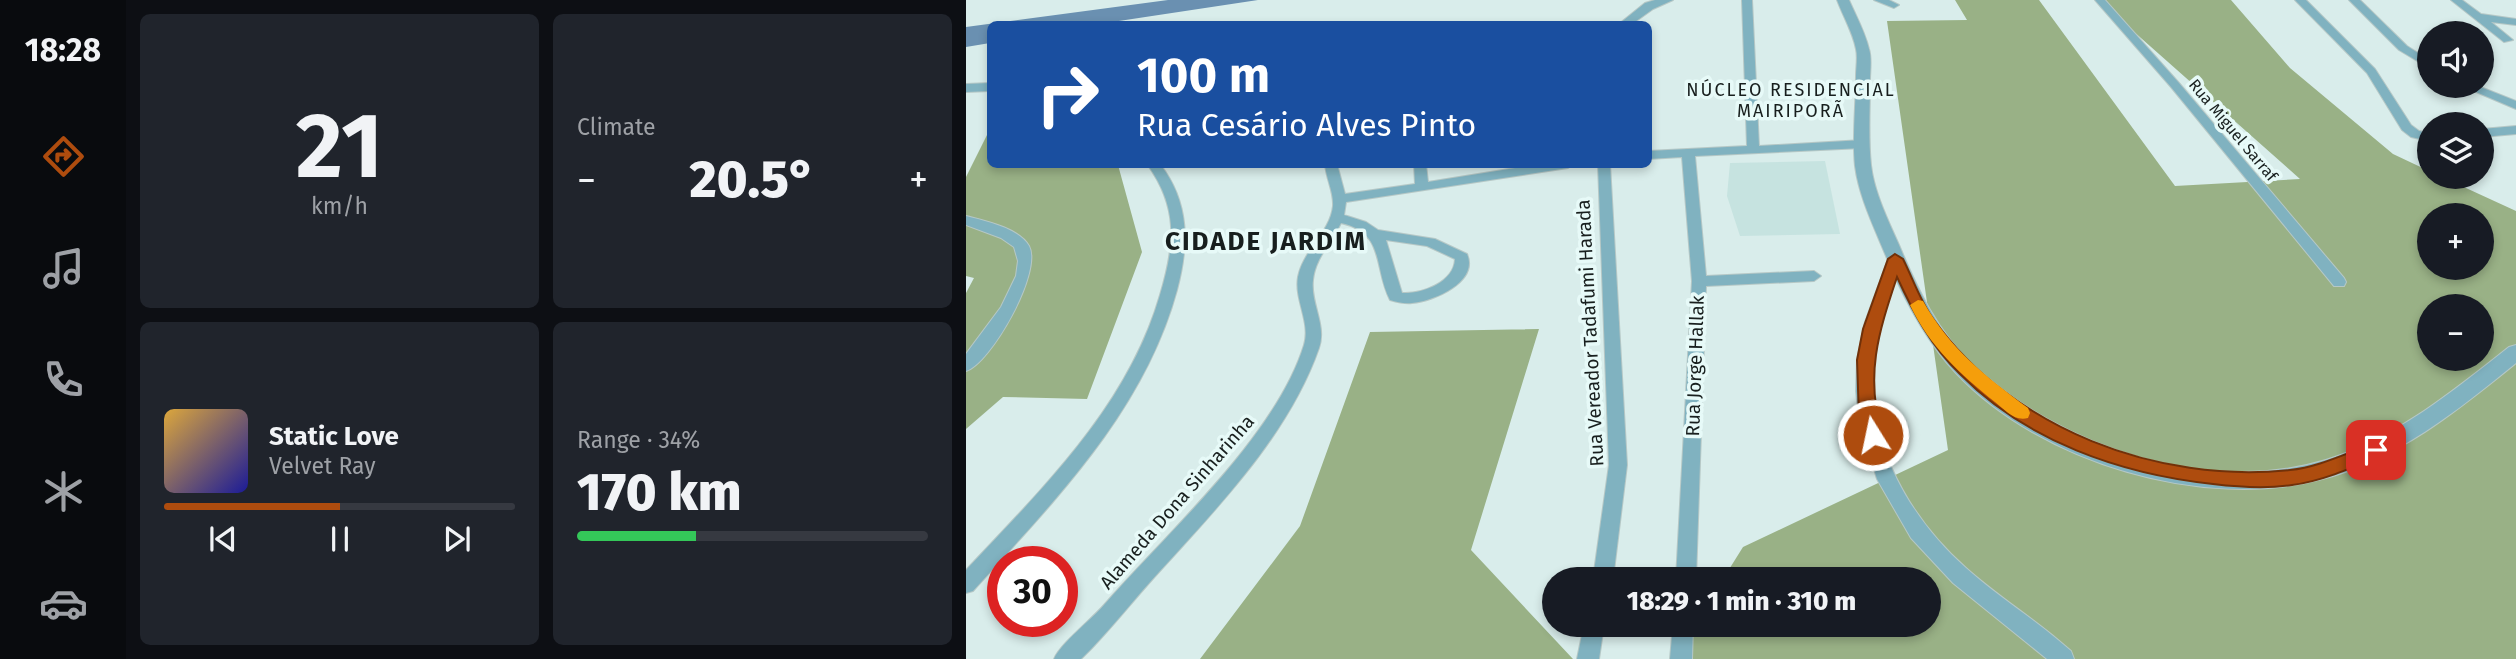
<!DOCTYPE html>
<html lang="en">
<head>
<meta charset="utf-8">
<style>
	:root { --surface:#171b24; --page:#20242c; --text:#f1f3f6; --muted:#9ea1a6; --line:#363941; --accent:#ae4c0e }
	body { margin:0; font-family:"Fira Sans",sans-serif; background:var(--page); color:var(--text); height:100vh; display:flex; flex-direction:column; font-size:26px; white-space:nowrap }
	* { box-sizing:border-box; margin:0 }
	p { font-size:23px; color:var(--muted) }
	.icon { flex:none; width:38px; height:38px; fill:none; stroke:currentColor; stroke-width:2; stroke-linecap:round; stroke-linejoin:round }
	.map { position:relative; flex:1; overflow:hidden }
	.side { display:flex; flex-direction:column; gap:14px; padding:14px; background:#0d0f14; width:840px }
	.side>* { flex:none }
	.guide { position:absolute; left:21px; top:21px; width:665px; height:147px; border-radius:10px; box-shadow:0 4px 10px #0003; background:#1a4fa0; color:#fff; overflow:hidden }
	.controls { position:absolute; left:1451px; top:21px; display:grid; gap:14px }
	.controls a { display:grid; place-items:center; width:77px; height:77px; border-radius:50%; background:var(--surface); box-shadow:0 4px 10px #0003; font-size:35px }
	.speed { position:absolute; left:21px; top:546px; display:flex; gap:14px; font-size:35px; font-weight:700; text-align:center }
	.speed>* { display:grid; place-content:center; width:91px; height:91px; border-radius:50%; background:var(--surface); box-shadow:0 4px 10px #0003; line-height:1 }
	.speed .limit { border:10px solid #d22; background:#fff; color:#111 }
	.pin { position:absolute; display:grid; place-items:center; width:60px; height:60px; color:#fff; margin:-30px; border-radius:14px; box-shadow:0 4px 10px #0006 }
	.me { position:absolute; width:77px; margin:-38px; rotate:350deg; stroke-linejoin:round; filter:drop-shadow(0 0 5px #0008) }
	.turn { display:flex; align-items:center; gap:24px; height:147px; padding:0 35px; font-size:32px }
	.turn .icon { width:91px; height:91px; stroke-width:2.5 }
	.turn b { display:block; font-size:49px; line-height:60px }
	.big { font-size:52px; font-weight:800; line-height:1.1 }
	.side .widget { flex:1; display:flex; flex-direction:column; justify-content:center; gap:10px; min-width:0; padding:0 24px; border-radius:10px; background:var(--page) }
	.side .dial { align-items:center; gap:0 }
	.dial b { font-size:91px; line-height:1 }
	.song { display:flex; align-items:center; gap:21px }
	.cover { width:84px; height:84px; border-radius:10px; background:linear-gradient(135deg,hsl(40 70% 55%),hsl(240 70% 35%)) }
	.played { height:7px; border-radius:4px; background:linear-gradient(90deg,var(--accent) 50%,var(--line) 50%) }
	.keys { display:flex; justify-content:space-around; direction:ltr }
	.heat { display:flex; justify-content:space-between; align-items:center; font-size:38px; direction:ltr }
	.charge { height:10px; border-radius:5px; background:linear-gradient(90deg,#34c759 34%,var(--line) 0) }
	.side .tiles { flex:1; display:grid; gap:14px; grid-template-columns:repeat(2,1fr) }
	.trip { position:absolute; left:576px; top:567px; width:399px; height:70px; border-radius:35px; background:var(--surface); box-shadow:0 4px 10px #0003; font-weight:800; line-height:70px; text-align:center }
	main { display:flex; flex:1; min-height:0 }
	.dock { display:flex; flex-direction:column; width:126px; justify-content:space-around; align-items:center; background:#090b0e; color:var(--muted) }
	.dock .icon { width:49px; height:49px }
	.dock .selected { color:var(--accent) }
	.dock b { font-size:32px; color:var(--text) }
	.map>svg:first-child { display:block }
	.built { fill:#c6e3e0 }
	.forest { fill:#99b186; fill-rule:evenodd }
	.water { fill:#6a90b1 }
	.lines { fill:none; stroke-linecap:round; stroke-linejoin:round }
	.minor-casing { stroke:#b6c8c6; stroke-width:2 }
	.tertiary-casing { stroke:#b6c8c6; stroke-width:2 }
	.minor { fill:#80b2c0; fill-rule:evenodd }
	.tertiary { fill:#80b2c0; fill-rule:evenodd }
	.route { fill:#ae4c0e; stroke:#713109; stroke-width:2 }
	.slow { fill:#f59e0b }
	.labels { text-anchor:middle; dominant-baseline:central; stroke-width:7; stroke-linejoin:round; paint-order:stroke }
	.far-street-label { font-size:16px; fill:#181f1e; stroke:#e7faf8 }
	.far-neighbourhood-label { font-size:18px; letter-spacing:2px; fill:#181f1e; stroke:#e7faf8 }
	.street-label { font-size:19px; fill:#181f1e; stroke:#e7faf8 }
	.district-label { font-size:26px; font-weight:bold; letter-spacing:2px; fill:#181f1e; stroke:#e7faf8 }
</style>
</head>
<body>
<main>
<nav class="dock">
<b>18:28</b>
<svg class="icon selected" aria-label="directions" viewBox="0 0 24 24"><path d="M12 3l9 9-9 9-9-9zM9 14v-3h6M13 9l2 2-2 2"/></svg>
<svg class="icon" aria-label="music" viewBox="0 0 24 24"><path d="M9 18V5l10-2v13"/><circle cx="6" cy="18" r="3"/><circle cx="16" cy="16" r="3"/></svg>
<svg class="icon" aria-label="phone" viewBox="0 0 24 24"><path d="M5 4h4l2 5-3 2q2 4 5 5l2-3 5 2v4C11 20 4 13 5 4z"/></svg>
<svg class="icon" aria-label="climate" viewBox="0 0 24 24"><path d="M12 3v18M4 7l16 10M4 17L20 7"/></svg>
<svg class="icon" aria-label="car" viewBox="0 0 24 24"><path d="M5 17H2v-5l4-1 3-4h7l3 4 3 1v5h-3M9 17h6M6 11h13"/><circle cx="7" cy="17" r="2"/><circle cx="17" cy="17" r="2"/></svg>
</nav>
<section class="side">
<div class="tiles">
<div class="widget dial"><b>21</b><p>km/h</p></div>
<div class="widget"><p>Climate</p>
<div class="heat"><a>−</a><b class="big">20.5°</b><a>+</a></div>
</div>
<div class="widget">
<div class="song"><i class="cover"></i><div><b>Static Love</b><p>Velvet Ray</p></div></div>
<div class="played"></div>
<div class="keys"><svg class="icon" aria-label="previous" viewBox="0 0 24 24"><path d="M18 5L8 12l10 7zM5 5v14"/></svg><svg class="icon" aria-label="pause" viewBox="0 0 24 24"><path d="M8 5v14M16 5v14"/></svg><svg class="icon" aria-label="next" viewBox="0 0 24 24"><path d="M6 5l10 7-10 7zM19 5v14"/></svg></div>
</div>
<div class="widget"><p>Range · 34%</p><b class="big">170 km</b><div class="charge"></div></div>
</div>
</section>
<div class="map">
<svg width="1550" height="659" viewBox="0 0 1550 659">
	<rect width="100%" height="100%" fill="#d9edeb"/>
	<!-- built -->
	<path class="built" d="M 859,161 L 874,234 L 774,236 L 761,196 L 764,163 Z"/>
	<!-- forest -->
	<g class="forest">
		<path d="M 989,0 L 1073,0 L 1209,186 L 1334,179 L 1132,0 L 1265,0 L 1324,68 L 1427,154 L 1463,171 L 1463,177 L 1476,177 L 1550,211 L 1550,659 L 709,659 L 730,625 L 962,625 L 962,579 L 757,579 L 777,547 L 982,450 L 921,21 L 1001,20 ZM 1463,215 L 1516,215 L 1516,268 L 1463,268 ZM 1463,306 L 1516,306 L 1516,359 L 1463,359 Z"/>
		<path d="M 24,129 L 24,164 L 152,165 L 176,252 L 121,399 L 37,397 L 0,429 L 0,293 L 8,278 L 0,276 L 0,177 Z"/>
		<path d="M 573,329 L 505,550 L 607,659 L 234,659 L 334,526 L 404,332 Z"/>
	</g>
	<!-- water -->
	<path class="water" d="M 202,0 L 292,0 L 133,24 L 24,24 L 24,43 L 0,47 L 0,27 Z"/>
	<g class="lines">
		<!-- minor casing -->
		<g class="minor-casing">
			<g id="minor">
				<path d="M 776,0 L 786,0 L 793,146 L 897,140 L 903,144 L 897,148 L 729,156 L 740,276 L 848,271 L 855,276 L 848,281 L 740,286 L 730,579 L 710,579 L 726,281 L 716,157 L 682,159 L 682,151 L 781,146 Z"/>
				<path d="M 908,0 L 923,0 L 933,5 L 928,8 Z"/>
				<path d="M 1129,0 L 1139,0 L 1213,83 L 1378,278 L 1380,282 L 1378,286 L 1368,286 L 1205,87 Z"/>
				<path d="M 1329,0 L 1340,0 L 1409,69 L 1445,125 L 1453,131 L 1463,133 L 1463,141 L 1445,137 L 1436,130 L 1401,73 Z"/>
				<path d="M 1383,0 L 1394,0 L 1441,46 L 1463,60 L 1463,68 L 1433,50 Z"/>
				<path d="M 1485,0 L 1496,0 L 1515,14 L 1550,19 L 1550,25 L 1525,22 L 1547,40 L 1538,42 Z"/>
				<path d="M 1496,86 L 1512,86 L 1550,101 L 1550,109 Z"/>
				<path d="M 1550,126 L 1550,134 L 1516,137 L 1516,129 Z"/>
				<path d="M 181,164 L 194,164 C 224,203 223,245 211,290 C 178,411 89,500 7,591 L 0,593 L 0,570 C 77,488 162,406 194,295 C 209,245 213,208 181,164 Z"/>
				<path d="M 359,164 L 371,164 L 379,194 L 449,184 L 448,164 L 460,164 L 462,182 L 574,164 L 608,164 L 602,168 L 380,202 L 378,215 L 400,222 L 412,230 L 469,239 L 501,254 C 513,282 468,301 446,303 C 438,304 431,302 424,300 C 407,267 420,233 375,223 C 366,242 349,258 347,280 C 344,303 361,325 353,348 C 323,434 253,506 193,572 C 170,597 149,624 126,648 L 115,659 L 88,659 C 94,644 126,619 138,605 C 201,533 310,436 338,345 C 345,322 328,300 332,277 C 337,250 364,233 367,206 C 368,192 360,179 359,164 ZM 420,240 L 461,246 L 489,259 C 488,283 455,294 436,293 Z"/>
				<path d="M 632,164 L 644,164 L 661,465 L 647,579 L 627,579 L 643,465 Z"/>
				<path d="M 0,216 C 19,221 53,228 63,246 C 77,272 24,364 0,371 L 0,354 L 35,307 L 50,276 L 52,261 L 48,247 L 35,238 L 0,225 Z"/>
				<path d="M 929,254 L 936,259 C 926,287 914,316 909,346 C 894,430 938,513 1000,568 C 1029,594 1062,615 1092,640 L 1105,651 L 1108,659 L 1081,659 L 987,583 L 945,538 L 911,479 L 893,421 L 890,391 L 891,360 L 899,322 L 922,259 Z"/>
				<path d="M 618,625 L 638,625 L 633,659 L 611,659 Z"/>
				<path d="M 707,625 L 727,625 L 726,659 L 704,659 Z"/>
			</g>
		</g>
		<!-- tertiary casing -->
		<g class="tertiary-casing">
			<g id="tertiary">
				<path d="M 689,0 L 707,0 L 687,9 L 666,24 L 653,24 L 679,3 Z"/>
				<path d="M 871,0 L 883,0 C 890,16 899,32 903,49 C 906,58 904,71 904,80 C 904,108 902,137 905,165 C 908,192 922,220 933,245 C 951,288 972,333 1007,365 C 1095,448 1241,496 1360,460 C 1429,439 1487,391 1543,347 L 1550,345 L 1550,363 C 1492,410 1431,460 1356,479 C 1238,511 1075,463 990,373 C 960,341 939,301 922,261 C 910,231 893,198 889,166 C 886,137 890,105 890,76 C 890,67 892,57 890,49 C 887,33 877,16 871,0 Z"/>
				<path d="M 24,83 L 24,91 L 0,92 L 0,84 Z"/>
			</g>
		</g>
		<!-- minor -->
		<use href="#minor" class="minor"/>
		<!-- tertiary -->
		<use href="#tertiary" class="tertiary"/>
	</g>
	<!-- route -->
	<path class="route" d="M 929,254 L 937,259 C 947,279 955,303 968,320 C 1046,429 1192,484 1324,470 C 1354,467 1382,452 1410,443 L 1416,445 L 1419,450 L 1416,455 C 1388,467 1357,481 1326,485 C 1300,489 1272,487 1247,484 C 1154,474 1060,441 994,374 C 965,346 947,312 931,277 C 912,334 899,375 916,435 L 913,440 L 907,443 L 901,440 L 893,417 L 891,360 L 897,329 L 922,259 Z"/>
	<!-- slow -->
	<path class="slow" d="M 952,300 L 957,301 C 985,350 1018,375 1062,408 L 1064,413 L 1062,418 C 1049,422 1039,410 1029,402 C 995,375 963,346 944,305 Z"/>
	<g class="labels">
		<!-- far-street labels -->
		<g class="far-street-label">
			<text transform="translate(1267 130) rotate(50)">Rua Miguel Sarraf</text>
		</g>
		<!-- far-neighbourhood labels -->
		<g class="far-neighbourhood-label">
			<text x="825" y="90">NÚCLEO RESIDENCIAL<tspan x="825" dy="21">MAIRIPORÃ</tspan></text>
		</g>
		<!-- street labels -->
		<g class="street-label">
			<text transform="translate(624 333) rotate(-93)">Rua Vereador Tadafumi Harada</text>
			<text transform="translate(729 366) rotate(-88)">Rua Jorge Hallak</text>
			<text transform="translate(211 502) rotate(-49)">Alameda Dona Sinharinha</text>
		</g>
		<!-- district labels -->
		<g class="district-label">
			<text x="300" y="241">CIDADE JARDIM</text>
		</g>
	</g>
</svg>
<div class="controls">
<a><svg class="icon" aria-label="sound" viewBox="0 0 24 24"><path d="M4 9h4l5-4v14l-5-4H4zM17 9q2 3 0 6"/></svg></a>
<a><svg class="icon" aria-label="layers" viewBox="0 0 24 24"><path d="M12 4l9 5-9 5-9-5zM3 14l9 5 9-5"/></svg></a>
<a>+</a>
<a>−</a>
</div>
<div class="speed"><div class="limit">30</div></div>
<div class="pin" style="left:1410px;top:450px;background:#d93025"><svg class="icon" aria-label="arrive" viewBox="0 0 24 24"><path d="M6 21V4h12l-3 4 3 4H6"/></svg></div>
<svg class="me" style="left:907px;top:435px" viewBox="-20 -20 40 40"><circle r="17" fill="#ae4c0e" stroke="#fff" stroke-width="3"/><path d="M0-11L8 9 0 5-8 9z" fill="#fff"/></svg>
<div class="trip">18:29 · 1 min · 310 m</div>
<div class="guide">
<div class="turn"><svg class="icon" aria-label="right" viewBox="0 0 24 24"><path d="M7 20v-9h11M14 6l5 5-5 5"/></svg><div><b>100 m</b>Rua Cesário Alves Pinto</div></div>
</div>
</div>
</main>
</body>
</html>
